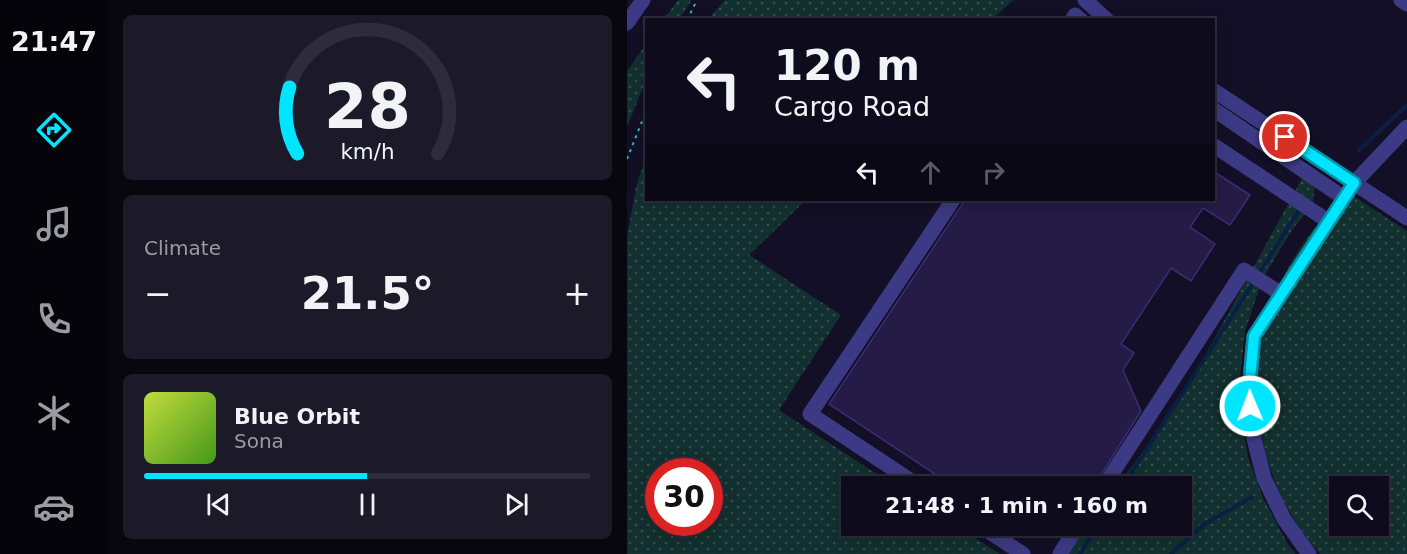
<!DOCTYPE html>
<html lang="en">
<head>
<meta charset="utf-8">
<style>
	:root { --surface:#0e0b1c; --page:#1c1929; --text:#f1f3f6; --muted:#9b9ba3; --line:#2e2b3b; --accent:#00e5ff }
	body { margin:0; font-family:"DejaVu Sans",sans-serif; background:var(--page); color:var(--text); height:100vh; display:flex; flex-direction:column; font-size:22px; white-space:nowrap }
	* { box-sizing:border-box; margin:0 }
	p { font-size:20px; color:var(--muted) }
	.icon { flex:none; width:33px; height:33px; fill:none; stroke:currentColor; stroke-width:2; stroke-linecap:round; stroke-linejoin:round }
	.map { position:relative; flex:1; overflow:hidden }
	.sheet { display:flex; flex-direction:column; gap:15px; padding:15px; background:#08060f; width:519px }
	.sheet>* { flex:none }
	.top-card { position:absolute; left:18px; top:18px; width:570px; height:183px; border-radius:0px; box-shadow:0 3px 15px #0003,0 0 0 2px var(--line); background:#0e0b1c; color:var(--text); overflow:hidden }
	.buttons { position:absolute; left:702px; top:476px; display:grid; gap:12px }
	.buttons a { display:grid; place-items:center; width:60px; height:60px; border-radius:0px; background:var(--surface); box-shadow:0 3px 15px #0003,0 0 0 2px var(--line); font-size:30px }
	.speed { position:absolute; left:18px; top:458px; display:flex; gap:12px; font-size:30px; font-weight:700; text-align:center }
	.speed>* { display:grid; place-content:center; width:78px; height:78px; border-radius:50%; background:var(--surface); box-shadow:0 3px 15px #0003,0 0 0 2px var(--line); line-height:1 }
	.speed .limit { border:9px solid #d22; background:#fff; color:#111 }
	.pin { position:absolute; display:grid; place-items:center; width:51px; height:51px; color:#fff; margin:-26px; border:3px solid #fff; border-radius:50%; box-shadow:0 2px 6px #0007 }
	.me { position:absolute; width:66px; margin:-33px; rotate:359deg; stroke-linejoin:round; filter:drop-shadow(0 0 4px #0008) }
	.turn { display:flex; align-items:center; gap:21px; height:126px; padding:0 30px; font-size:27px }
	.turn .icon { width:78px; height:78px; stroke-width:2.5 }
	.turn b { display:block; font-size:42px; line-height:51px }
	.lanes { display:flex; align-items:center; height:57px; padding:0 30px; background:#0003; justify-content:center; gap:30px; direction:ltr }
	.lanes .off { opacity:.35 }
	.big { font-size:45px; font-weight:600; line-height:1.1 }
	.sheet .widget { flex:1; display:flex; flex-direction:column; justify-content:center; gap:9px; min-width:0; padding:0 21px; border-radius:9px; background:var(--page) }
	.sheet .dial { align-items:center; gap:0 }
	.dial svg { height:156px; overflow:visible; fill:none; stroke:var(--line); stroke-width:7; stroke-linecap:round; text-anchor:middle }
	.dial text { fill:var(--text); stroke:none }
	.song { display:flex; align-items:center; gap:18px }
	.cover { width:72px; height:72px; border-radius:9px; background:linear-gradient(135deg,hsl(70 70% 55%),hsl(100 70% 35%)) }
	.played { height:6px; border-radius:3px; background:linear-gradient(90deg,var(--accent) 50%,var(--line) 50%) }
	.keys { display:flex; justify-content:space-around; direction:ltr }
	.heat { display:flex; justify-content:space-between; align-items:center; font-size:33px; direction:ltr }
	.trip { position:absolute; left:214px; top:476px; width:351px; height:60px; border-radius:0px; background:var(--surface); box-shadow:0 3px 15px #0003,0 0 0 2px var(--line); font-weight:600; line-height:60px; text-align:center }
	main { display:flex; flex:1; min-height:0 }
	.tab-bar { display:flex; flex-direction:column; width:108px; justify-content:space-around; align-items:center; background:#06040b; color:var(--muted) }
	.tab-bar .icon { width:42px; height:42px }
	.tab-bar .selected { color:var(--accent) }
	.tab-bar b { font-size:27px; color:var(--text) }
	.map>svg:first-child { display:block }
	.green { fill:url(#green-dots); fill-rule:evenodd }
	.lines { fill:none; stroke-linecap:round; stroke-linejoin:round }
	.stream { stroke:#0a1f44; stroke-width:4 }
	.building { fill:#241b47; stroke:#3b2d73; stroke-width:1.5 }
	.path { stroke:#2fb8b0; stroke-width:2; stroke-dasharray:3 4.5; stroke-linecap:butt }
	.minor { stroke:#3d3a85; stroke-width:15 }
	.route-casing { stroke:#0095a6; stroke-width:15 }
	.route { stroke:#00e5ff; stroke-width:10 }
</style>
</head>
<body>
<main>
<nav class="tab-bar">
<b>21:47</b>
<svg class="icon selected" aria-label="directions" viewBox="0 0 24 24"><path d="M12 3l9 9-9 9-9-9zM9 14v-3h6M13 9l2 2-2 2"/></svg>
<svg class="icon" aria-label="music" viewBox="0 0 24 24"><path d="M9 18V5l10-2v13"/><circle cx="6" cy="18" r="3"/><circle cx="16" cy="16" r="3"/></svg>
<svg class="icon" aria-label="phone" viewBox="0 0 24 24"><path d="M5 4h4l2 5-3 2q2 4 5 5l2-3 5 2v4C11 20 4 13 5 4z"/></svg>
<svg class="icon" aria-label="climate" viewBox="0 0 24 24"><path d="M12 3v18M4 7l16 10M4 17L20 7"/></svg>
<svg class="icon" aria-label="car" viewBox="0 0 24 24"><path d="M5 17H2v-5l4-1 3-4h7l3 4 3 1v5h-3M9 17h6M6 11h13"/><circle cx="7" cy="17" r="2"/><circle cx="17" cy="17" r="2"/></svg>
</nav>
<section class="sheet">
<div class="widget dial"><svg viewBox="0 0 100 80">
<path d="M14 69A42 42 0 1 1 86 69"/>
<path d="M14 69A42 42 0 0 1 10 35" stroke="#00e5ff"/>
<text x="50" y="56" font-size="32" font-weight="700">28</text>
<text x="50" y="72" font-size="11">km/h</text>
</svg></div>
<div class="widget"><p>Climate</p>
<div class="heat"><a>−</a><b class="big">21.5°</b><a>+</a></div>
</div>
<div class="widget">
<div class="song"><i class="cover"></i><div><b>Blue Orbit</b><p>Sona</p></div></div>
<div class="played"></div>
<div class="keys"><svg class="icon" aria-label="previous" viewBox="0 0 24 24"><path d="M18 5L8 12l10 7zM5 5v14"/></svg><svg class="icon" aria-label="pause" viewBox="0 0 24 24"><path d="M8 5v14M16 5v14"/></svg><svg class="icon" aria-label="next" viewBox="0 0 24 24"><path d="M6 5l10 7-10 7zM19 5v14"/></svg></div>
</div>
</section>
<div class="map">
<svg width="780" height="554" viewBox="0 0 780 554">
	<defs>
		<pattern id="green-dots" width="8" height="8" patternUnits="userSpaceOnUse" patternTransform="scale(1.5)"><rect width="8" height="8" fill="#12302f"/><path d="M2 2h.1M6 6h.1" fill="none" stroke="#344d4e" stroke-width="1.8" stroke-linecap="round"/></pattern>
	</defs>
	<rect width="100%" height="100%" fill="#130f26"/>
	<!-- green -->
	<g class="green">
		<path d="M 51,0 L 65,0 L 52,19 L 37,19 Z"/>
		<path d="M 98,0 L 386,0 L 366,19 L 81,19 Z"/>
		<path d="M 19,44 L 19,80 L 0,127 L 0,71 Z"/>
		<path d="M 19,156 L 20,200 L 179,200 L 122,255 L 214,315 L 152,410 L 268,486 L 225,486 L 225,525 L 328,525 L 373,554 L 0,554 L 0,237 L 9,187 ZM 32,471 L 82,471 L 82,522 L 32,522 Z"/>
		<path d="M 678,173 L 688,185 L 686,204 L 665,230 L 636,278 L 618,331 L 611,399 L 621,457 L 636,498 L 662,546 L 669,554 L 439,554 L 461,525 L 555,525 L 555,486 L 490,486 L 552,403 Z"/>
		<path d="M 719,191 L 780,231 L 780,554 L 693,554 C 620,473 610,352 666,259 C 681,234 700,212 719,191 ZM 712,486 L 752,486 L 752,525 L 712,525 Z"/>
	</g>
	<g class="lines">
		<!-- stream -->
		<g class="stream">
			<path d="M 732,150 L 780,105"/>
			<path d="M 632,274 L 674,207"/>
			<path d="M 496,486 L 628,280"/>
			<path d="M 453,554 L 471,525"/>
			<path d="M 544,554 L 576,525 L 625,497"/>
		</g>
	</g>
	<!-- building -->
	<path class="building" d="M 586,171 L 623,195 L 603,225 L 576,208 L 563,227 L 588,244 L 564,281 L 544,268 L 494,344 L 507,353 L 496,370 L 514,411 L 467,486 L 326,486 L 202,404 L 338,200 L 586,200 Z"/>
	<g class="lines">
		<!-- path -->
		<g class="path">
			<path d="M 60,20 L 70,0"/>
			<path d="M 0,159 L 20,109"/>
		</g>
		<!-- minor -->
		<g class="minor">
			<path d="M 458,0 L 480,20"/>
			<path d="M 774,0 L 780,4"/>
			<path d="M 445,20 L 448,15 L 454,20"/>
			<path d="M 0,23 L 16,0"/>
			<path d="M 586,90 L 780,218"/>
			<path d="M 586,109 L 717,198"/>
			<path d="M 586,145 L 701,221"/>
			<path d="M 292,486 L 183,414 L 326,200"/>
			<path d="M 477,486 L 617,270 L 653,293"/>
			<path d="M 352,525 L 396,554"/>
			<path d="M 433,554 L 451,525"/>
			<path d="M 682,554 L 657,519 L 637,478 L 627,439 L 622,390 L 627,336 L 727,183 L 780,127"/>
		</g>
	</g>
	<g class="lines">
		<!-- route casing -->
		<g class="route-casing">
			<path id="route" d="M 623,406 L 622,390 L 627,336 L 727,183 L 658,137"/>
		</g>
		<!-- route -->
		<use href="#route" class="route"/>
	</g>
</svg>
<div class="buttons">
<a><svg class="icon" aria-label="search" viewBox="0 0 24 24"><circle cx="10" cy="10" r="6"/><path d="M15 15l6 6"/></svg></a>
</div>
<div class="speed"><div class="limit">30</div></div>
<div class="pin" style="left:658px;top:137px;background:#d93025"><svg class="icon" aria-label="arrive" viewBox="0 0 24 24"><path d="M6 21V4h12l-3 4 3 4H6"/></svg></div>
<svg class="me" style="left:623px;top:406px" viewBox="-20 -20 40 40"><circle r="17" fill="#00e5ff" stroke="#fff" stroke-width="3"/><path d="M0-11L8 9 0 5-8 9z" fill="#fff"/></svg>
<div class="trip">21:48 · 1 min · 160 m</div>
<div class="top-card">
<div class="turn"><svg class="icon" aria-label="left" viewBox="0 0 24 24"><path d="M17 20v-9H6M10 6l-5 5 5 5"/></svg><div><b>120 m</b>Cargo Road</div></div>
<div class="lanes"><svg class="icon" aria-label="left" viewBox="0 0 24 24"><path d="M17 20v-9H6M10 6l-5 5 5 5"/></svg><svg class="icon off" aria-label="ahead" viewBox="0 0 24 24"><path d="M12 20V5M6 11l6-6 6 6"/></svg><svg class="icon off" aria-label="right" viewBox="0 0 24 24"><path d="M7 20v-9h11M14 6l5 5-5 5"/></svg></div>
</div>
</div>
</main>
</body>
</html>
